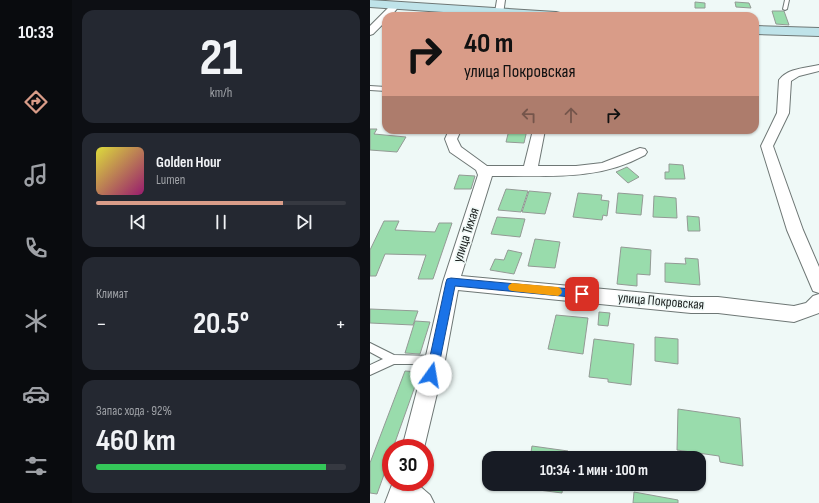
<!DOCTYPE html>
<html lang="ru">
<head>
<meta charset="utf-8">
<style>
	:root { --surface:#171b24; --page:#242831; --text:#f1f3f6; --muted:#9ea1a6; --line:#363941; --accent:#d99c88 }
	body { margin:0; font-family:"Sofia Sans Condensed",sans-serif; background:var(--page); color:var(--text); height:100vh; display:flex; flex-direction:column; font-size:15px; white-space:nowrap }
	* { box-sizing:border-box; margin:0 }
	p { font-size:13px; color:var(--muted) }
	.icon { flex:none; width:22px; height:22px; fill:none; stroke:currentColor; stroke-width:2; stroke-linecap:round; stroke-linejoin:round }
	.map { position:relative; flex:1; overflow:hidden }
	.drawer { display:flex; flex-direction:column; gap:10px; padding:10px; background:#0d0f14; width:298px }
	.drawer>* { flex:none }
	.top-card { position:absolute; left:12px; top:12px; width:377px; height:122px; border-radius:12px; box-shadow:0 1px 3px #0004; background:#d99c88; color:#111; overflow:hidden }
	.speed { position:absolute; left:12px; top:439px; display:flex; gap:8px; font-size:20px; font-weight:700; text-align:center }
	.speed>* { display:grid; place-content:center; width:52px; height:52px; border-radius:50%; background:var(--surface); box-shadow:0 1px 3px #0004; line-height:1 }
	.speed .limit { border:6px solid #d22; background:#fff; color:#111 }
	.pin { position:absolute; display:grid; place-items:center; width:34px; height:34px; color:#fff; margin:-17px; border-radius:8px; box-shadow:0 2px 6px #0006 }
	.me { position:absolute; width:44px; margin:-22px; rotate:13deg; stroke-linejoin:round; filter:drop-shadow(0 0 3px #0008) }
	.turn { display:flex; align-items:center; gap:14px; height:84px; padding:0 16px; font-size:18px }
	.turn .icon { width:52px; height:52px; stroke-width:2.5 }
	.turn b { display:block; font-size:28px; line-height:34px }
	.lanes { display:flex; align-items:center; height:38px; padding:0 16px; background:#0003; justify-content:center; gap:20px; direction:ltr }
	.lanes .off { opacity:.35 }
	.big { font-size:30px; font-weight:700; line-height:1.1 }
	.drawer .card { flex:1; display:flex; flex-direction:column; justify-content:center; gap:6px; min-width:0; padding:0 14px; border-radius:12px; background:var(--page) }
	.drawer .dial { align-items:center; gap:0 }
	.dial b { font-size:52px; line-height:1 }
	.song { display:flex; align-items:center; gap:12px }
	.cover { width:48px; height:48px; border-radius:6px; background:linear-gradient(135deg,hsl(60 70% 55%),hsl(320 70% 35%)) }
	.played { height:4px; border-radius:2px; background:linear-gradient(90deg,var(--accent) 75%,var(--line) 75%) }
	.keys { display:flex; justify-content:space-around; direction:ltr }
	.heat { display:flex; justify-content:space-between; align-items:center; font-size:22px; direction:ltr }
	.charge { height:6px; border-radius:3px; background:linear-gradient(90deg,#34c759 92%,var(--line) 0) }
	.trip { position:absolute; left:112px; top:451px; width:224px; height:40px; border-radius:12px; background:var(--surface); box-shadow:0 1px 3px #0004; font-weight:700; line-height:40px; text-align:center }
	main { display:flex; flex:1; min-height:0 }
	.dock { display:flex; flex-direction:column; width:72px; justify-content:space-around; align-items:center; background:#090b0e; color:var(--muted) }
	.dock .icon { width:28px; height:28px }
	.dock .current { color:var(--accent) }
	.dock b { font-size:18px; color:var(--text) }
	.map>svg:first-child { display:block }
	.building { fill:#99dcac; stroke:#939a95 }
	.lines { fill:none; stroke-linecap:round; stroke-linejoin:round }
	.lane-casing { stroke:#6e7775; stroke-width:2 }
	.street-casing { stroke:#6e7775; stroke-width:2 }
	.secondary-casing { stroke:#6e7775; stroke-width:2 }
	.lane { fill:#fff; fill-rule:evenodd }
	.street { fill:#fff; fill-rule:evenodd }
	.secondary { fill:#bfe3e9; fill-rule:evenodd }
	.route { fill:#1a73e8; stroke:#114b97 }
	.slow { fill:#f59e0b }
	.labels { text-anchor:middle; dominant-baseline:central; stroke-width:3; stroke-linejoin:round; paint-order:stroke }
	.street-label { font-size:14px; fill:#202423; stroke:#eff9f7 }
</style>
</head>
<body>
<main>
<nav class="dock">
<b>10:33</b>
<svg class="icon current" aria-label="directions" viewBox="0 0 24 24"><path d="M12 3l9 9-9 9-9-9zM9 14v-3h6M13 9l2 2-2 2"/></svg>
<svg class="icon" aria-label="music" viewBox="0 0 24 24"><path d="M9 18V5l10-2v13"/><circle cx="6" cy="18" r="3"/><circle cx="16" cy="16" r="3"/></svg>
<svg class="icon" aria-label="phone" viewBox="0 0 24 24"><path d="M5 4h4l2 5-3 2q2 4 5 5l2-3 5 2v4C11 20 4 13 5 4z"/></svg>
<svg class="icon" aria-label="climate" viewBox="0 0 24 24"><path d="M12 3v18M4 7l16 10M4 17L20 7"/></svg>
<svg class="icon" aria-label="car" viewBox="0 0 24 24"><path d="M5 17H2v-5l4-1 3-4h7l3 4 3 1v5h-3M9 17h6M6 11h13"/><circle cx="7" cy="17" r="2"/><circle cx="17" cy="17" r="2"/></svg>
<svg class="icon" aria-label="filters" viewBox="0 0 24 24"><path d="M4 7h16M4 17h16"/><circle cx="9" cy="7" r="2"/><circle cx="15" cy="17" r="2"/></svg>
</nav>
<section class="drawer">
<div class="card dial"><b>21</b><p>km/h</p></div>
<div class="card">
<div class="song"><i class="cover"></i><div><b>Golden Hour</b><p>Lumen</p></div></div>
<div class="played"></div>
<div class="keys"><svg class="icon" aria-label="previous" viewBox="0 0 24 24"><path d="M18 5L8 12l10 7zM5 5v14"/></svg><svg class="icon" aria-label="pause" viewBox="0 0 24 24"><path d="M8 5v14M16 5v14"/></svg><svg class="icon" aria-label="next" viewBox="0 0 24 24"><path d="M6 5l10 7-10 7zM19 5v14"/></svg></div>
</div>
<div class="card"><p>Климат</p>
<div class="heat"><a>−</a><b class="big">20.5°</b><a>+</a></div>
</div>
<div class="card"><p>Запас хода · 92%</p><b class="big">460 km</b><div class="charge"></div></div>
</section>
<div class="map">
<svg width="449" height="503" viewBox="0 0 449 503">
	<rect width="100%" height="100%" fill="#eff9f7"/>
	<!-- building -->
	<g class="building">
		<path d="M 325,2 L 335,3 L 335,8 L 325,8 Z"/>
		<path d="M 365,2 L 379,3 L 381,8 L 366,7 Z"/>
		<path d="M 402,11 L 414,11 L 419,25 L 406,24 Z"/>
		<path d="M 0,129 L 7,129 L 4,134 L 36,137 L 27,152 L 0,150 Z"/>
		<path d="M 139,130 L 157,130 L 154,143 L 136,142 Z"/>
		<path d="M 299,164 L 313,165 L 315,179 L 295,179 L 295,172 L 299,172 Z"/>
		<path d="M 257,167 L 269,177 L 258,183 L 246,172 Z"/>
		<path d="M 89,175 L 105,176 L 101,189 L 84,189 Z"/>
		<path d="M 136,189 L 158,191 L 151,212 L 128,210 Z"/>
		<path d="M 159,191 L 181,193 L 175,214 L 152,212 Z"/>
		<path d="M 208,193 L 232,195 L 231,200 L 239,201 L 237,216 L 233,215 L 232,220 L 203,217 Z"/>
		<path d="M 248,193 L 273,195 L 271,215 L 246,213 Z"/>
		<path d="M 284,196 L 306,198 L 307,218 L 283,217 Z"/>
		<path d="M 317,216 L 329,217 L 330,231 L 318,231 Z"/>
		<path d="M 127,217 L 155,219 L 150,237 L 121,234 Z"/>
		<path d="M 14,221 L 29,221 L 25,230 L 65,232 L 69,223 L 82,223 L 63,279 L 48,279 L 56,255 L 15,254 L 6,276 L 0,276 L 0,250 Z"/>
		<path d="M 165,239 L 190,242 L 185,268 L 158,266 Z"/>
		<path d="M 251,247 L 281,250 L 280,275 L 267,274 L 267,286 L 247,284 Z"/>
		<path d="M 138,250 L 152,253 L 144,274 L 120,270 L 125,259 L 134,260 Z"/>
		<path d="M 315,258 L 328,259 L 330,285 L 295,282 L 295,263 L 316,264 Z"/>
		<path d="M 0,309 L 48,311 L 43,325 L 0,323 Z"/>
		<path d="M 229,312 L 240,313 L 238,326 L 228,325 Z"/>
		<path d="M 186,315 L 218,318 L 213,354 L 178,349 Z"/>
		<path d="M 45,321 L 60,322 L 50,354 L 35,353 Z"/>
		<path d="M 285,337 L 308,339 L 308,364 L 285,361 Z"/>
		<path d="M 224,339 L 264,344 L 261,385 L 238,382 L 238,379 L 219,377 Z"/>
		<path d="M 35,371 L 50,372 L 23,448 L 21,448 L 21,455 L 7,494 L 0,493 L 0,463 Z"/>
		<path d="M 308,409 L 370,418 L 373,466 L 350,462 L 349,456 L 307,450 Z"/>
		<path d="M 162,446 L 198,451 L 197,458 L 160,458 Z"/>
		<path d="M 154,484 L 193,484 L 192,493 L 153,488 Z"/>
		<path d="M 264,492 L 308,500 L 308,503 L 263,503 Z"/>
	</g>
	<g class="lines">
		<!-- lane casing -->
		<g class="lane-casing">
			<g id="lane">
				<path d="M 415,0 L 419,0 L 417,9 L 415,10 L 413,9 Z"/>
				<path d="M 0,86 L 16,87 L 16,91 L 0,90 Z"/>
				<path d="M 0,343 L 24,355 L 65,356 L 68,357 L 70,360 L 68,363 L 65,364 L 24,364 L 0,375 L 0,365 L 13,359 L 0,352 Z"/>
			</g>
		</g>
		<!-- street casing -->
		<g class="street-casing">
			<g id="street">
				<path d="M 127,0 L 135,0 L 133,14 L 130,15 L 125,12 Z"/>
				<path d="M 26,2 L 29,3 L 30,5 L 21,16 L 16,16 L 16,21 L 3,34 L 0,35 L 0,26 L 23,3 Z"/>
				<path d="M 449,65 L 449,71 L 429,76 L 421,81 L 419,113 L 403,146 L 433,230 L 449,267 L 449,293 L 443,291 L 417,230 L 391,146 L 407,113 L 409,80 C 418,68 436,68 449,65 Z"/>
				<path d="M 79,130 L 91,130 L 87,139 L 91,147 L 117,166 L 154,166 L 163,130 L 175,130 L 168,166 L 206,166 L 232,163 L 270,148 L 275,149 L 277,152 L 275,155 C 226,182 175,175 122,176 L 91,276 L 321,297 L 348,297 L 424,306 L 436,303 L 443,296 L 449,294 L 449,313 L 424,322 L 348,313 L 321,313 L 88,290 L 75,360 L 54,448 L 32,448 L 55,360 L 73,282 L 108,175 L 106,170 L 80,152 L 75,139 Z"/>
				<path d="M 23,482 L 45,482 L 60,495 L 64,503 L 15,503 Z"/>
			</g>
		</g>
		<!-- secondary casing -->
		<g class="secondary-casing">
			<g id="secondary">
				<path d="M 0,0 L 186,12 L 190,13 L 192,16 L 132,16 L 0,7 Z"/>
				<path d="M 385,26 L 449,28 L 449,36 L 385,34 Z"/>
			</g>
		</g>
		<!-- lane -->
		<use href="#lane" class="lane"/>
		<!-- street -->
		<use href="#street" class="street"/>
		<!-- secondary -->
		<use href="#secondary" class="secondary"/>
	</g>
	<!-- route -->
	<path class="route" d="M 81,278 L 212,290 L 215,291 L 217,294 L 215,297 L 212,298 L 85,286 L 67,375 L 65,378 L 61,380 L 57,378 L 56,375 L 76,282 L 77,279 Z"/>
	<!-- slow -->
	<path class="slow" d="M 142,283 L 188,287 L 191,289 L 192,292 L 191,294 L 188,296 L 142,291 L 139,290 L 138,287 L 139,285 Z"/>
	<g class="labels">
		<!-- street labels -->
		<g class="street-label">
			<text transform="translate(96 235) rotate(-72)">улица Тихая</text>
			<text transform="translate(291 301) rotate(5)">улица Покровская</text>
		</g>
	</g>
</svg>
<div class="speed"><div class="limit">30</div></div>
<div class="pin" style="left:212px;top:294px;background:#d93025"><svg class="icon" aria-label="arrive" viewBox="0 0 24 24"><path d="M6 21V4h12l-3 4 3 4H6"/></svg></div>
<svg class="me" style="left:61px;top:375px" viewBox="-20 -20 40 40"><circle r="19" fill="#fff"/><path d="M0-13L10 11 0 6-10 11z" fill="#1a73e8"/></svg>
<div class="trip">10:34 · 1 мин · 100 m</div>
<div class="top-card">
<div class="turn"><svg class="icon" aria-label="right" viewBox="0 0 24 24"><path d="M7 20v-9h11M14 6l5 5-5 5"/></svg><div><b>40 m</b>улица Покровская</div></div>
<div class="lanes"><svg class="icon off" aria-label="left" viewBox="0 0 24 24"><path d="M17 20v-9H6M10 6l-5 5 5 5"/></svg><svg class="icon off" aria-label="ahead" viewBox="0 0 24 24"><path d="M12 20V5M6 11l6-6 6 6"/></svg><svg class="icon" aria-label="right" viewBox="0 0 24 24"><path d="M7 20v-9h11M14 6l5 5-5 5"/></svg></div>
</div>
</div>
</main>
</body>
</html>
